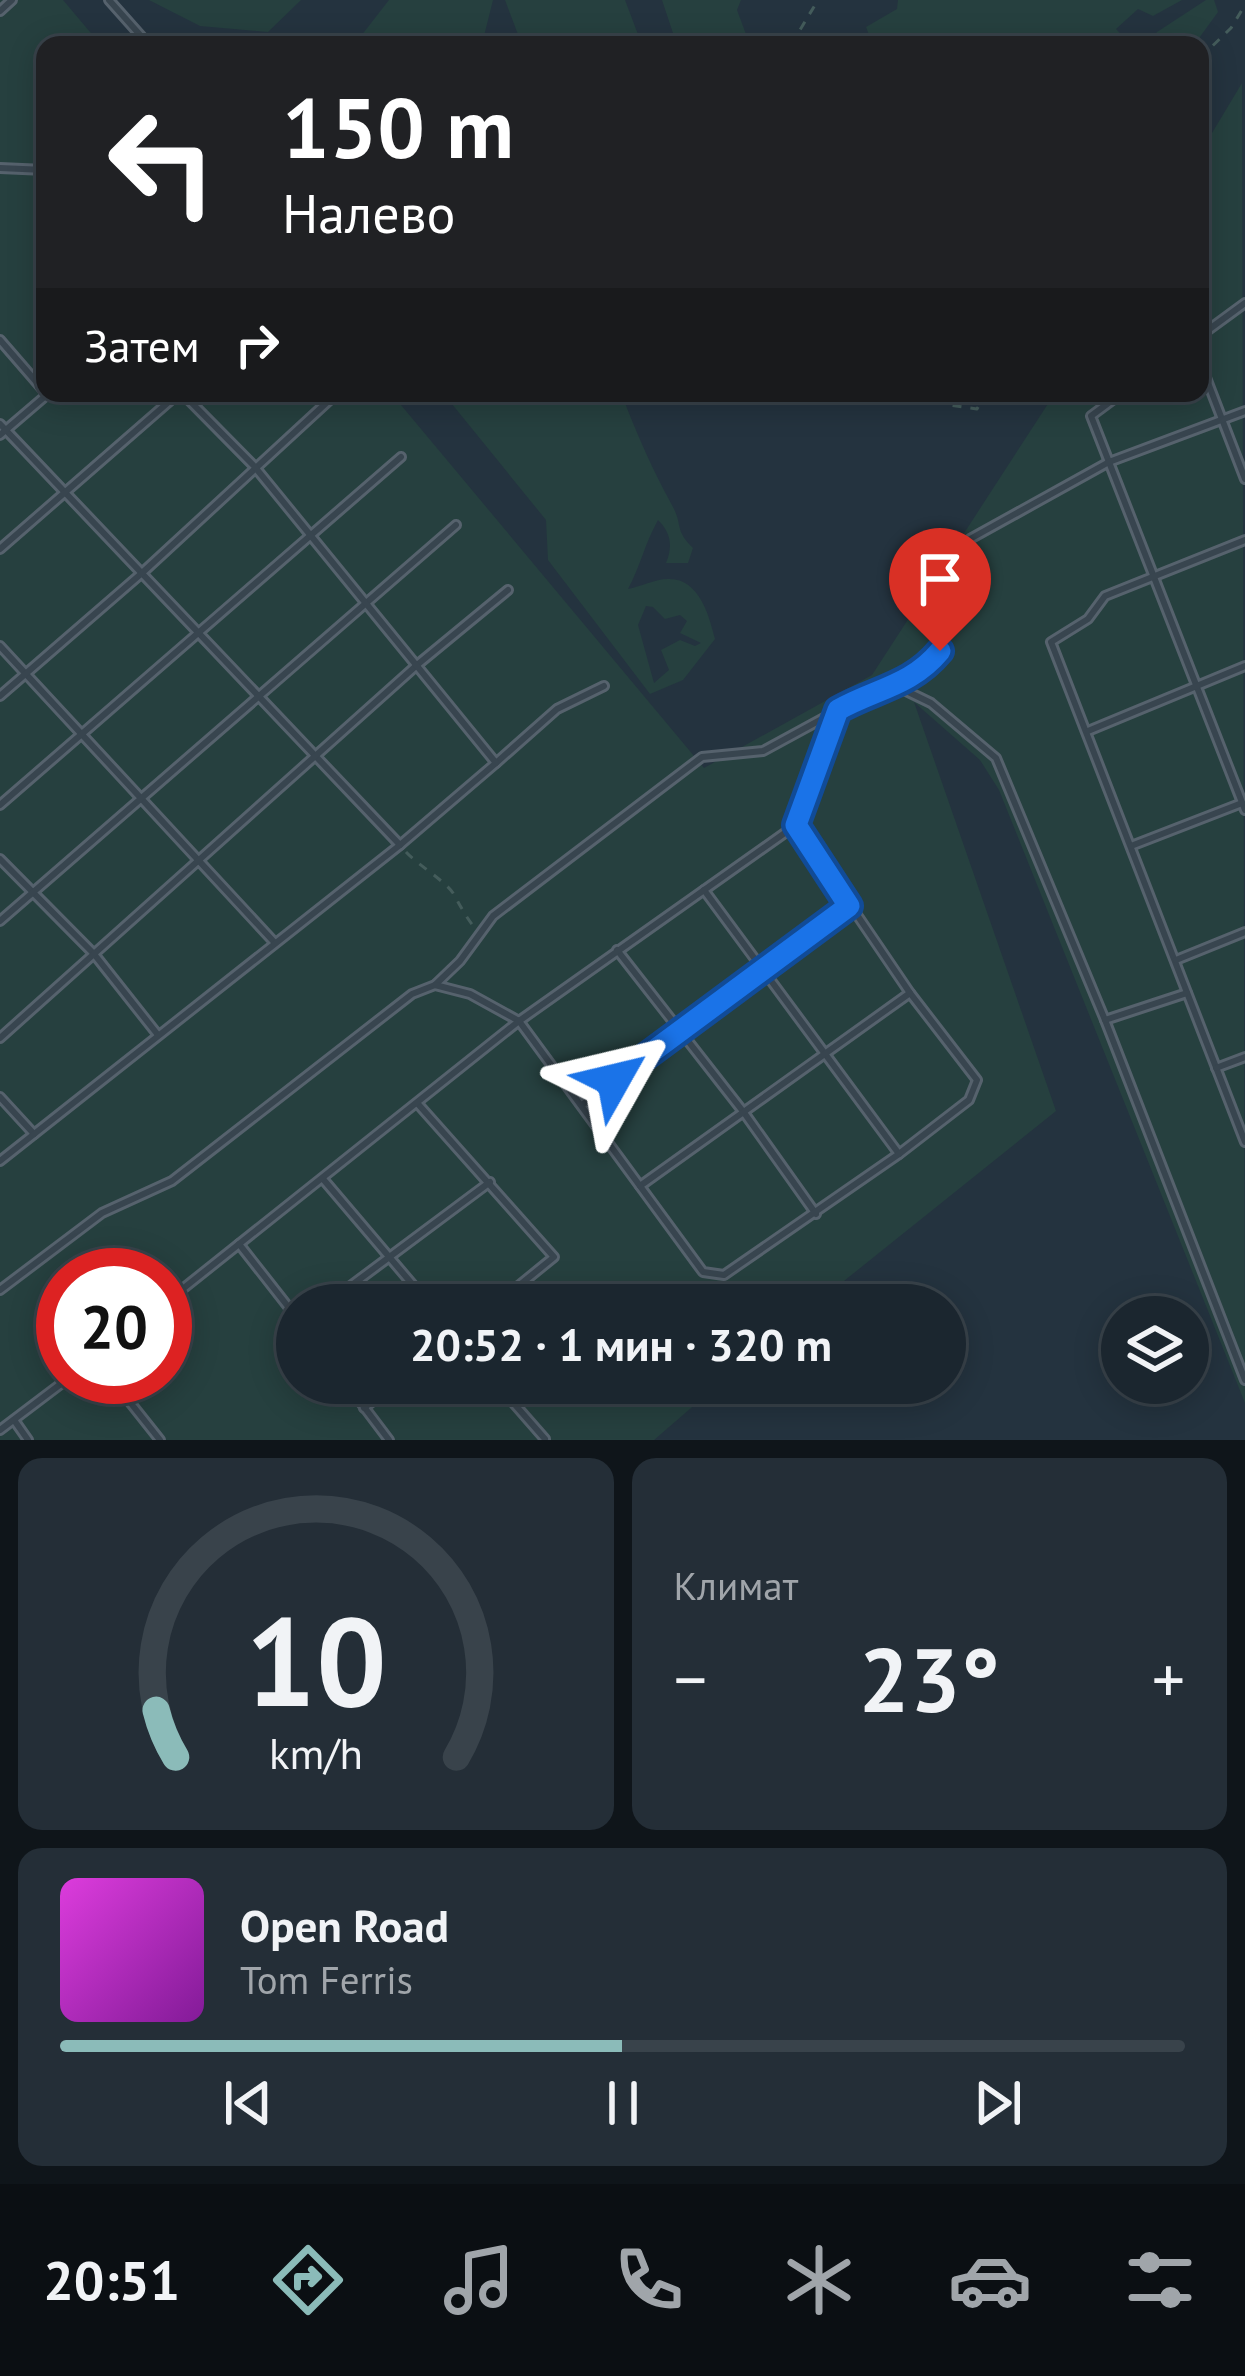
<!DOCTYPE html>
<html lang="ru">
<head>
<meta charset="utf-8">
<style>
	:root { --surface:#1b262f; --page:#242e37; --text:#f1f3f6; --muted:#a0a5aa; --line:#39434b; --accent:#8bbbb9 }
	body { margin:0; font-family:"PT Sans",sans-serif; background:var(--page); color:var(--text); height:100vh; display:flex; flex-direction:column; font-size:45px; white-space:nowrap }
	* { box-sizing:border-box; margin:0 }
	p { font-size:39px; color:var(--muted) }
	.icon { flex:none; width:66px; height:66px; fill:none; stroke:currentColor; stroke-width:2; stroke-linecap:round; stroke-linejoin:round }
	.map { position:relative; height:1440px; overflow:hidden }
	.sheet { display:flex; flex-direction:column; gap:18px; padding:18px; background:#0f151a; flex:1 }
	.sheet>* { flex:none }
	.banner { position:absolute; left:36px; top:36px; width:1173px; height:366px; border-radius:24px; box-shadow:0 6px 30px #0003,0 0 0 3px var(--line); background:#202124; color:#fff; overflow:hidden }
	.controls { position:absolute; left:1101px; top:1296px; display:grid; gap:24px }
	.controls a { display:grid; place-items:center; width:108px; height:108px; border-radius:50%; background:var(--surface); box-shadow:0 6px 30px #0003,0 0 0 3px var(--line); font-size:60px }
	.speed { position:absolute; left:36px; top:1248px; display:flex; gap:24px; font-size:60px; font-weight:700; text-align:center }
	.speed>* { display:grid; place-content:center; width:156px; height:156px; border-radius:50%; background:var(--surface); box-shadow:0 6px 30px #0003,0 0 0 3px var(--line); line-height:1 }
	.speed .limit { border:18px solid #d22; background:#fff; color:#111 }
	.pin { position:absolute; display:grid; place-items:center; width:102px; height:102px; color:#fff; margin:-123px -51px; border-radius:50% 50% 50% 0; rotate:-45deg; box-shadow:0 0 12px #0007 }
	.pin .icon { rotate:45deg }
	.me { position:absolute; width:132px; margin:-66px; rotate:53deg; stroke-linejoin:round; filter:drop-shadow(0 0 9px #0008) }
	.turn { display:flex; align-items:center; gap:42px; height:252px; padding:0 48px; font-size:54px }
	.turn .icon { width:156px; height:156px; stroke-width:2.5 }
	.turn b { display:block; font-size:84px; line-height:102px }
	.then { display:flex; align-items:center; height:114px; padding:0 48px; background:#0003; gap:24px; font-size:45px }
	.big { font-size:90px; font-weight:800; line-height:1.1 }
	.sheet .card { flex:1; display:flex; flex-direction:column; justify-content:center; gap:18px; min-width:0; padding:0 42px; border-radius:24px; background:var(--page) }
	.sheet .dial { align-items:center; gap:0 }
	.dial svg { height:312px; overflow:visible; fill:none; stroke:var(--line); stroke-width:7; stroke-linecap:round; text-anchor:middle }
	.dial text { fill:var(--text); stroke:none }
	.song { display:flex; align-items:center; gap:36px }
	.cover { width:144px; height:144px; border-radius:18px; background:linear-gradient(135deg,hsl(300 70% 55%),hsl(290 70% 35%)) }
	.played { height:12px; border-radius:6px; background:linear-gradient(90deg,var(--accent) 50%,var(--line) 50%) }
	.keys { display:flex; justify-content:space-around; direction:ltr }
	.heat { display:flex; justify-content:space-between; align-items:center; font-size:66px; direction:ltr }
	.sheet .tiles { flex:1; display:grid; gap:18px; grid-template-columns:1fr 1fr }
	.card:last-child { grid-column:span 2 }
	.trip { position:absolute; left:276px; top:1284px; width:690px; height:120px; border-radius:60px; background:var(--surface); box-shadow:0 6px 30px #0003,0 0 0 3px var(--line); font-weight:800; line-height:120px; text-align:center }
	.tab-bar { display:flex; height:192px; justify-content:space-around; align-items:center; background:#0b0f13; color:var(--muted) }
	.tab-bar .icon { width:84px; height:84px }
	.tab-bar .selected { color:var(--accent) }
	.tab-bar b { font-size:54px; color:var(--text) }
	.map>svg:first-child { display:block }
	.green { fill:#26403f; fill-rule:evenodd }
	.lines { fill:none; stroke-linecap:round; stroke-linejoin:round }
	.lane-casing { stroke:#56626d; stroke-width:12 }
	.path { stroke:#445c5b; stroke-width:3; stroke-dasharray:9 9; stroke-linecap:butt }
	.lane { stroke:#38454f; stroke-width:6 }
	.route-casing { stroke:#114b97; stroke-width:30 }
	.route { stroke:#1a73e8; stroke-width:21 }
</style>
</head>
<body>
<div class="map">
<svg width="1245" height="1440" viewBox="0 0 1245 1440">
	<rect width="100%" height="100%" fill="#24333f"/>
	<!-- green -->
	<g class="green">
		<path d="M 0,0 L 63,0 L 101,45 L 45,45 L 45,393 L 391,393 L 704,768 L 872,675 L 1055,393 L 1200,393 L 1200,153 L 1242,83 L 1245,1403 L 999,790 L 980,760 L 914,702 L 1056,1111 L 814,1305 L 297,1305 L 297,1383 L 720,1383 L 654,1440 L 0,1440 ZM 63,1275 L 165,1275 L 165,1377 L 63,1377 Z"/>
		<path d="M 149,0 L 301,0 L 268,32 L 200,26 Z"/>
		<path d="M 389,0 L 493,0 L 484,36 L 493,45 L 354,45 Z"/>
		<path d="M 505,0 L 625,0 L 642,45 L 522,45 Z"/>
		<path d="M 662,0 L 741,0 L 737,10 L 750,45 L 677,45 Z"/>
		<path d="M 898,0 L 1182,0 L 1153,16 L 1138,9 L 1116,29 L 1131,45 L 873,45 L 866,27 L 897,9 Z"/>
		<path d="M 1206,0 L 1214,0 L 1218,12 L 1194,45 L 1148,45 L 1157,32 Z"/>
		<path d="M 443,393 L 621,393 C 636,432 653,471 673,507 C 683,526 674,529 693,548 L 688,563 L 666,563 C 673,546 671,533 658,520 C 644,545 641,565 628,589 C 640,587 655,579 668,579 C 699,578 709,615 715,639 L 683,680 L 650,694 L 548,560 L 546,520 ZM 646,606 L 653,607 L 665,619 L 680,615 L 687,621 L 680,633 L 701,643 L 695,646 L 680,640 L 661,650 L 669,670 L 654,683 L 638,625 Z"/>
	</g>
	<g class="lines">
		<!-- lane casing -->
		<g class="lane-casing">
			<g id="lane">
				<path d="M 109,0 L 149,45"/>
				<path d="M 0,11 L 12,0"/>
				<path d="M 0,168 L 45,170"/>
				<path d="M 1200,336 L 1245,303"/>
				<path d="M 0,340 L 45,392"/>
				<path d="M 1200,362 L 1245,479"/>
				<path d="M 1122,393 L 1091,416 L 1245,810"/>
				<path d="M 0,424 L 400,845"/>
				<path d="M 0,435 L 49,393"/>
				<path d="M 1245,540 L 1105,596 L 1088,619 L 1051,642 L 1245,1142"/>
				<path d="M 0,549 L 179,393"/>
				<path d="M 0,646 L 275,943"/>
				<path d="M 898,687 L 931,703 L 996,758 L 1105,1020 L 1245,1380"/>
				<path d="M 0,696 L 142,573 L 335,395"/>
				<path d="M 1088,731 L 1245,666"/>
				<path d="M 496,763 L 557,709 L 604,686"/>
				<path d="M 0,805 L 401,457"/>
				<path d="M 1131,846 L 1242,803"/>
				<path d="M 0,859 L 94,954 L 158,1035"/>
				<path d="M 704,890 L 899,1154"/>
				<path d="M 0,921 L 456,525"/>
				<path d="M 617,950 L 745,1114 L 816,1214"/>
				<path d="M 1176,960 L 1245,932"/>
				<path d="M 435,985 L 460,961 L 493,916 L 702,757 L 763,751 L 866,695 L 898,687 L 924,671 L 940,651 L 960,561 L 970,539 L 1109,462 L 1245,411"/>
				<path d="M 1105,1020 L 1187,993"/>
				<path d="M 0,1038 L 417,665 L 508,590"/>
				<path d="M 1216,1068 L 1245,1057"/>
				<path d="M 0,1097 L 34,1134"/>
				<path d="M 418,1104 L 554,1257 L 495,1305"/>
				<path d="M 582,1105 L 849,906"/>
				<path d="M 0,1161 L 400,845 L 496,763 L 254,466 L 182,393"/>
				<path d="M 323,1179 L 430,1305"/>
				<path d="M 640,1186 L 910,993"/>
				<path d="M 239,1244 L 297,1318"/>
				<path d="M 0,1290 L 102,1213 L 172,1181 L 412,994 L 435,985 L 470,994 L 519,1021 L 703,1272 L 724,1275 L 899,1154 L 969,1100 L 977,1080 L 910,993 L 796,825"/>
				<path d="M 165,1303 L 519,1021 L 796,825 L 836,714"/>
				<path d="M 325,1305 L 490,1182"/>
				<path d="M 110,1377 L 160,1440"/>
				<path d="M 346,1383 L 389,1440"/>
				<path d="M 496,1383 L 545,1439"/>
				<path d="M 364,1408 L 396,1383"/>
				<path d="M 14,1420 L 28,1440"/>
				<path d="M 0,1430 L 70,1377"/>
			</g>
		</g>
		<!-- path -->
		<g class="path">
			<path d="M 791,45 L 818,0"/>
			<path d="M 1200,58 L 1231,28 L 1245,5"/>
			<path d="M 942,393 L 948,405 L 977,409 L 986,393"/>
			<path d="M 406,852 C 418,865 445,881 453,893 C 460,905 465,916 475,928"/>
		</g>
		<!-- lane -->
		<use href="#lane" class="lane"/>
	</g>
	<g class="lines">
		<!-- route casing -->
		<g class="route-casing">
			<path id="route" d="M 614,1080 L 849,906 L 796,825 L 838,710 C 875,689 911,686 940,651"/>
		</g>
		<!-- route -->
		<use href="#route" class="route"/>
	</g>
</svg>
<div class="controls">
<a><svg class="icon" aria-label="layers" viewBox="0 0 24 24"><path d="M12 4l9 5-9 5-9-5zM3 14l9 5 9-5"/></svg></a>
</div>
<div class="speed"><div class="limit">20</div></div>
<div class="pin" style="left:940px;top:651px;background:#d93025"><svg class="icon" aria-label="arrive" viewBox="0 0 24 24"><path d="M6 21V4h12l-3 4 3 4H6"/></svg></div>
<svg class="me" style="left:614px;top:1080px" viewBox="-20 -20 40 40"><path d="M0-17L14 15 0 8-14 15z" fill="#1a73e8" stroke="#fff" stroke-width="4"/></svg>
<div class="trip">20:52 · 1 мин · 320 m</div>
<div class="banner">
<div class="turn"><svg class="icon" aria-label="left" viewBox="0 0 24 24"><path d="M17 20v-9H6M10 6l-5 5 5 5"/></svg><div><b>150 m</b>Налево</div></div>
<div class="then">Затем<svg class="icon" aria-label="right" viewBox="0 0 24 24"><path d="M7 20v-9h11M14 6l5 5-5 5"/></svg></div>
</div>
</div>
<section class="sheet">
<div class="tiles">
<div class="card dial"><svg viewBox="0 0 100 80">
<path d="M14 69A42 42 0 1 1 86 69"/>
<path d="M14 69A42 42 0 0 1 9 57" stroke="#8bbbb9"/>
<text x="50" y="56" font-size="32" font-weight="700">10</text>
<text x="50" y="72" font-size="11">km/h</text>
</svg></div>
<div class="card"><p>Климат</p>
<div class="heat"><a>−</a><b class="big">23°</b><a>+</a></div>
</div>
<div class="card">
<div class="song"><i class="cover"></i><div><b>Open Road</b><p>Tom Ferris</p></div></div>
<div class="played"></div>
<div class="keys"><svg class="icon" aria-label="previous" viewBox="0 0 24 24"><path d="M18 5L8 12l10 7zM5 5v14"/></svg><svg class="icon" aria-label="pause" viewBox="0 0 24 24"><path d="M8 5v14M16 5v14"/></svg><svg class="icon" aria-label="next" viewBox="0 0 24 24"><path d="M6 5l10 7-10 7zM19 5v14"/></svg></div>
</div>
</div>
</section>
<nav class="tab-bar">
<b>20:51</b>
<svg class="icon selected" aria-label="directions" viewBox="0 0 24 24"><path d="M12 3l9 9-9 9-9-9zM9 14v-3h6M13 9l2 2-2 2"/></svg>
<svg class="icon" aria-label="music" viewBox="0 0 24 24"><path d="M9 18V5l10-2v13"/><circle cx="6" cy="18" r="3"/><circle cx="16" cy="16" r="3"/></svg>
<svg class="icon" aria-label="phone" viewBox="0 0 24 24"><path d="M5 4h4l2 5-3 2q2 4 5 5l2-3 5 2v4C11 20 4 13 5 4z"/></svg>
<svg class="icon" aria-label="climate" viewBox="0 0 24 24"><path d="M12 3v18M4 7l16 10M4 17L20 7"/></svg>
<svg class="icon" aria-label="car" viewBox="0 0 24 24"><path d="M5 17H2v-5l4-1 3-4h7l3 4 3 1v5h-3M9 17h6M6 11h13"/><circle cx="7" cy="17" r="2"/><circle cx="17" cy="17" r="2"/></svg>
<svg class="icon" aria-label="filters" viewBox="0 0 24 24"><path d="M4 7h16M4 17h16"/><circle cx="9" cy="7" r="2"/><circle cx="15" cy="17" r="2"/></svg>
</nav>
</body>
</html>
